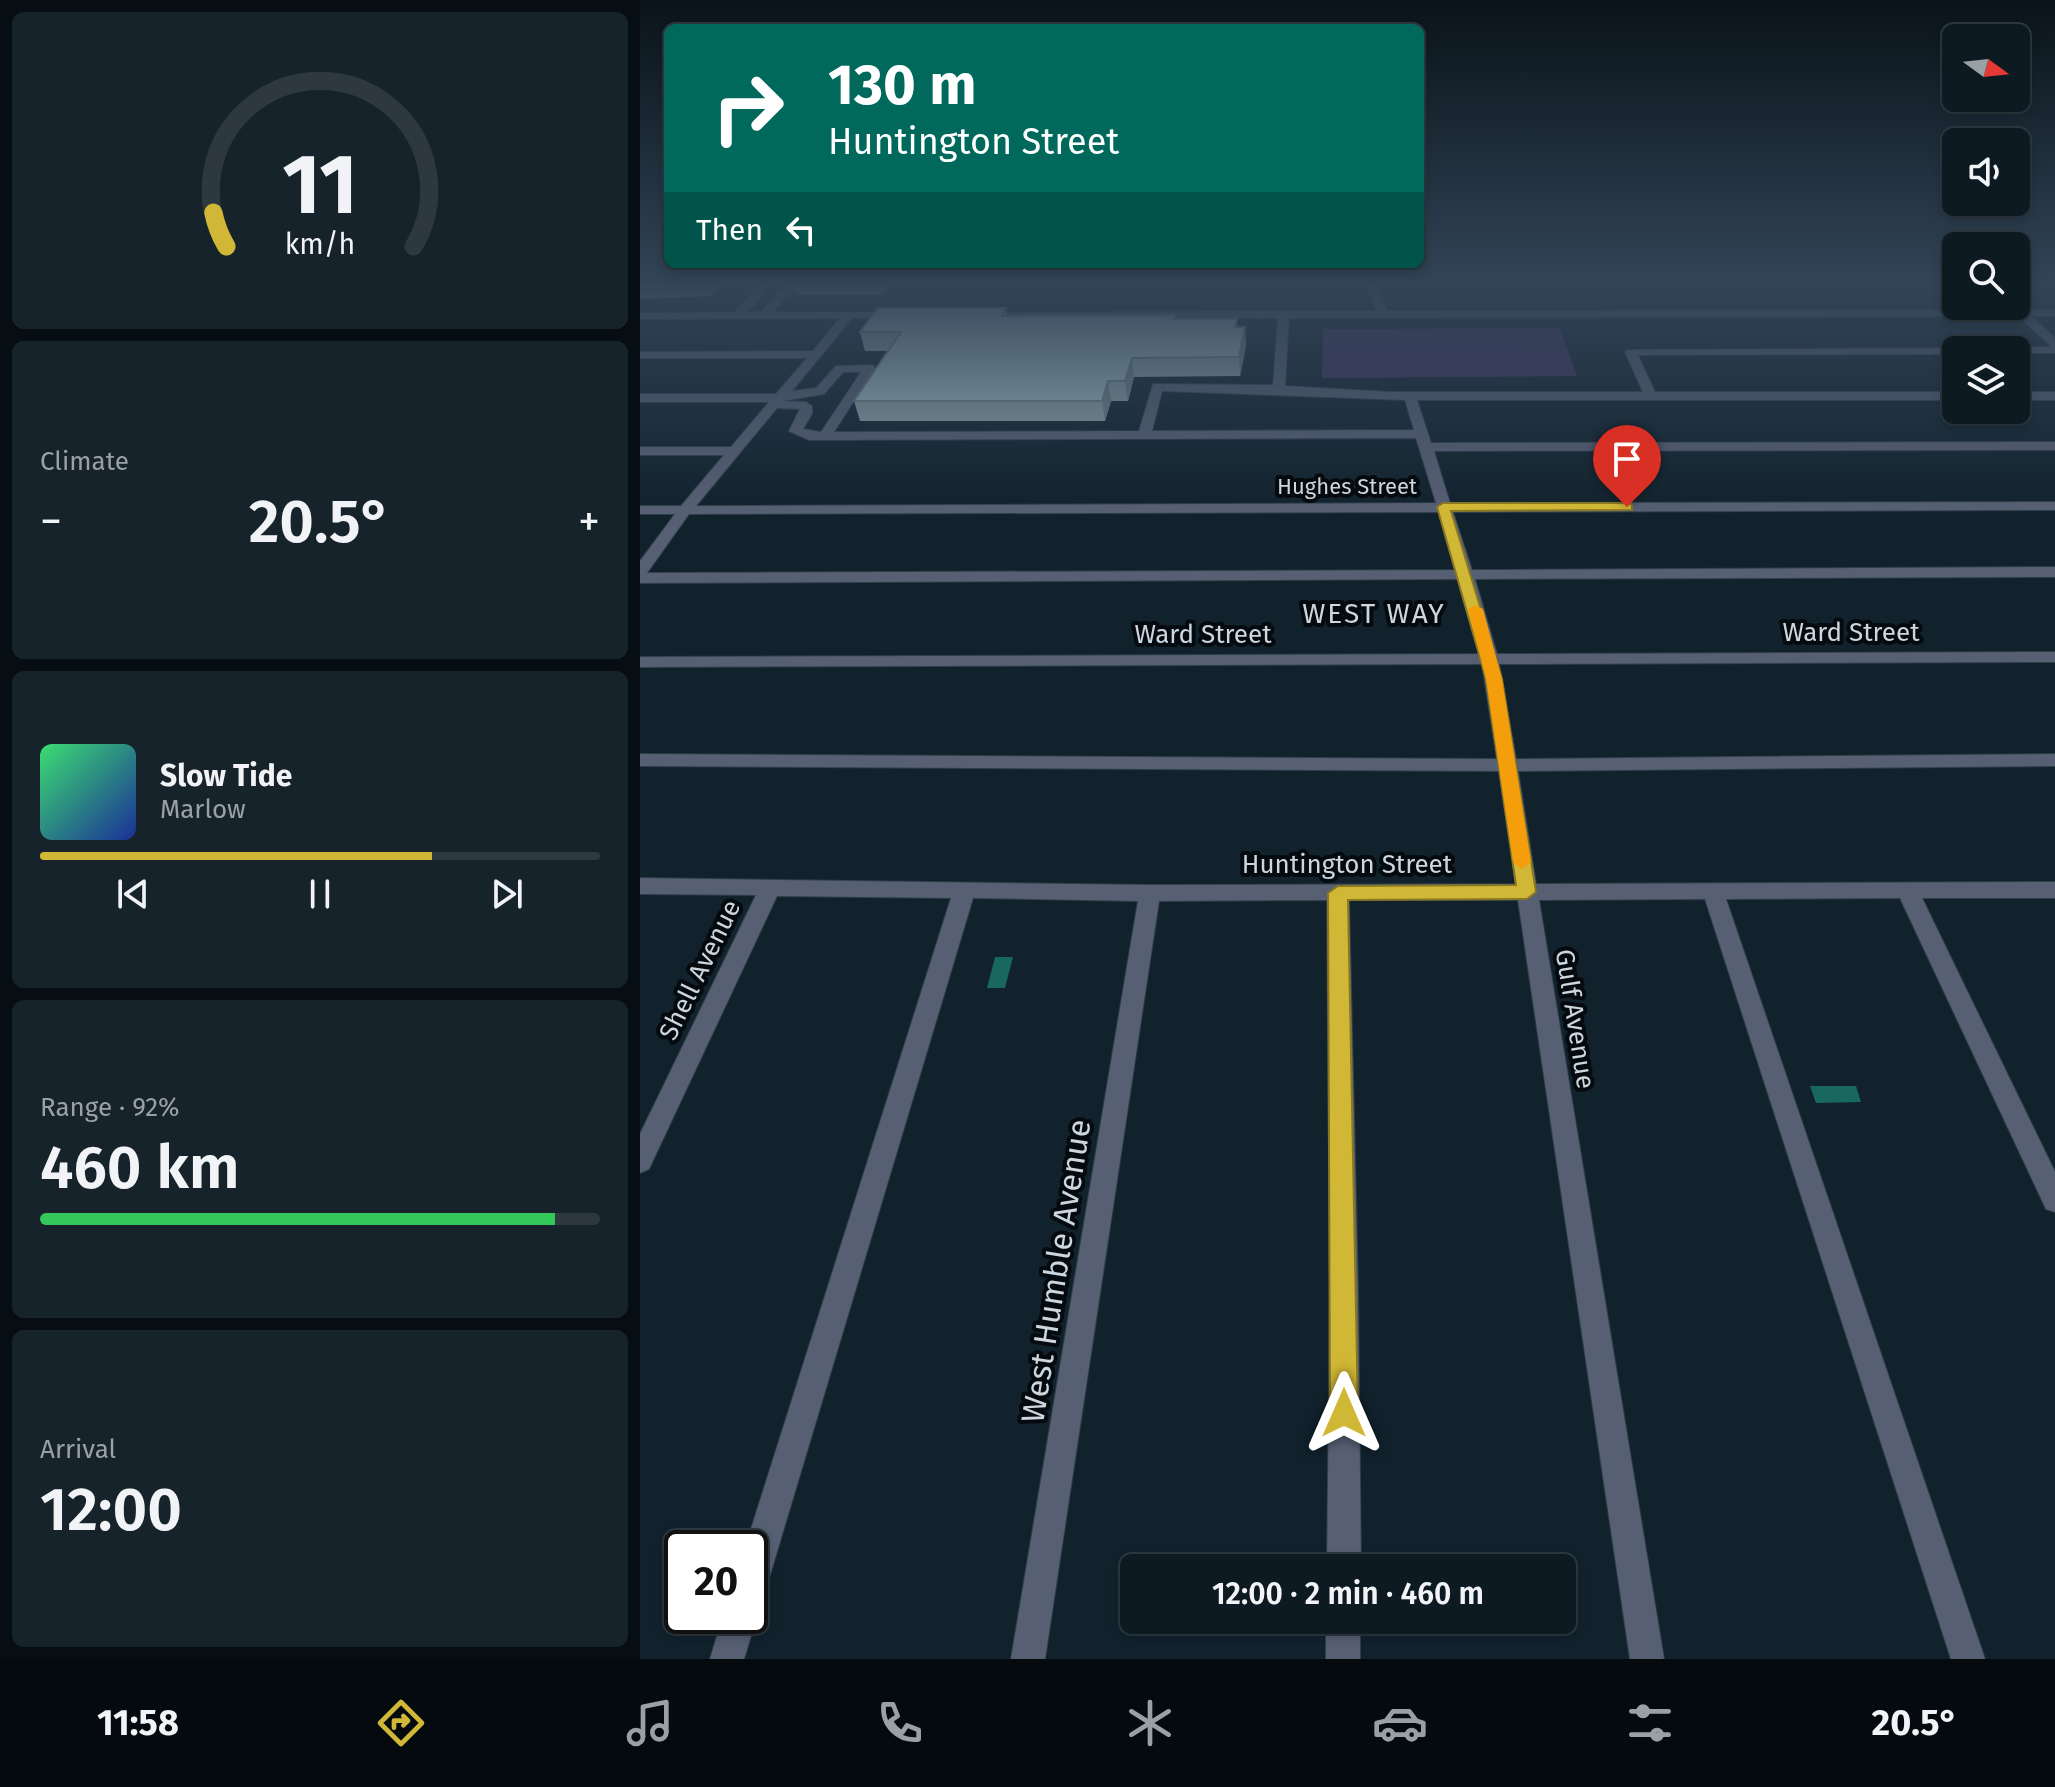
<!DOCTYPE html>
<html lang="en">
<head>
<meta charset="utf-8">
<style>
	:root { --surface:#0d1a22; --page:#16232a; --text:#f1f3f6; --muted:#9aa1a5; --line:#2d3840; --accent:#d1b736 }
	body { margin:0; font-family:"Fira Sans",sans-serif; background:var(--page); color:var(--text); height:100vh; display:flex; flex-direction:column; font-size:30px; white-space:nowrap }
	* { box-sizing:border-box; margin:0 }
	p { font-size:26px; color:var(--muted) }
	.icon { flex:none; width:44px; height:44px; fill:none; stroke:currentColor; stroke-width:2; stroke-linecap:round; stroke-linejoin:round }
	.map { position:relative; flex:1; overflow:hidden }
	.sheet { display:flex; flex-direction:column; gap:12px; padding:12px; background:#070e13; width:640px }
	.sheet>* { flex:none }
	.top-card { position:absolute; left:24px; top:24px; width:760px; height:244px; border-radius:12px; box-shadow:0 4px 12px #0003,0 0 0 2px var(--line); background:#00695c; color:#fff; overflow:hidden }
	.needle { width:52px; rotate:105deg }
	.controls { position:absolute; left:1302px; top:24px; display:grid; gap:16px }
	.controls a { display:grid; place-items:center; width:88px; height:88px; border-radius:12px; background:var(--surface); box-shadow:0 4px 12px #0003,0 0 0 2px var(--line); font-size:40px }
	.speed { position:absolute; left:24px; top:1530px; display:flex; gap:16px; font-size:40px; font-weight:700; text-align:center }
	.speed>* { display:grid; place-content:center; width:104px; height:104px; border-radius:50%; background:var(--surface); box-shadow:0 4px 12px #0003,0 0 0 2px var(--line); line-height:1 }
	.speed .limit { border:4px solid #111; border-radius:12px; background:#fff; color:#111 }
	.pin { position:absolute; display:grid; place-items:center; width:68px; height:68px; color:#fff; margin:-82px -34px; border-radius:50% 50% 50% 0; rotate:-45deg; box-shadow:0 0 8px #0007 }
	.pin .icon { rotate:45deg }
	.me { position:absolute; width:88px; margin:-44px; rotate:0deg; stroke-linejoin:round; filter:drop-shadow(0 0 6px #0008) }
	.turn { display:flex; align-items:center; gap:28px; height:168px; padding:0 32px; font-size:36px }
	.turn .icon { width:104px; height:104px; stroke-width:2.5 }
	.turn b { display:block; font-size:56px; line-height:68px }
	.then { display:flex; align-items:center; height:76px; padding:0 32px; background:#0003; gap:16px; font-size:30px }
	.big { font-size:60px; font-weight:600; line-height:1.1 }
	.sheet .tile { flex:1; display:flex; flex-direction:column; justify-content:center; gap:12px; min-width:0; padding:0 28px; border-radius:12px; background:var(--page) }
	.sheet .dial { align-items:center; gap:0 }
	.dial svg { height:208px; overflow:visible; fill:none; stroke:var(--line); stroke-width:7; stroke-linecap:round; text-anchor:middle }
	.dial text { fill:var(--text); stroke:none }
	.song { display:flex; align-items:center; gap:24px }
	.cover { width:96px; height:96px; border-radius:12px; background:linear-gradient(135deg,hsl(140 70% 55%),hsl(230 70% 35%)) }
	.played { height:8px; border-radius:4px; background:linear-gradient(90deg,var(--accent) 70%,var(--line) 70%) }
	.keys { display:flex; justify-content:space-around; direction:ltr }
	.heat { display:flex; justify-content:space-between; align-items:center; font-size:44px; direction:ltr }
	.charge { height:12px; border-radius:6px; background:linear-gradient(90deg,#34c759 92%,var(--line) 0) }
	.trip { position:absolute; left:480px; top:1554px; width:456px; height:80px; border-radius:12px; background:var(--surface); box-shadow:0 4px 12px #0003,0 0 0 2px var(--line); font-weight:600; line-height:80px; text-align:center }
	.tab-bar { display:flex; height:128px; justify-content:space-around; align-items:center; background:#050a0e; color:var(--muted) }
	.tab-bar .icon { width:56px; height:56px }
	.tab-bar .on { color:var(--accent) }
	.tab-bar b { font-size:36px; color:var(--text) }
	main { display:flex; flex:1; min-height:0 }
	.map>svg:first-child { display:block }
	.green { fill:#40325e }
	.water { fill:#18685e }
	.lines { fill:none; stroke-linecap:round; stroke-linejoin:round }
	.minor-casing { stroke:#2f3f49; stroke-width:2 }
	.minor { fill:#575f73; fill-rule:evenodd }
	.wall { fill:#8aa1a6 }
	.shaded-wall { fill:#708387 }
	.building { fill:#a0bbc1; stroke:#708387; stroke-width:2 }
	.route { fill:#d1b736; stroke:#887723; stroke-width:2 }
	.slow { fill:#f59e0b }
	.labels { text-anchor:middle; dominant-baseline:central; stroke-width:8; stroke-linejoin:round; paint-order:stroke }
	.far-street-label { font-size:22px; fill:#ccd6de; stroke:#050a0f }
	.street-label { font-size:26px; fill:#ccd6de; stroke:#050a0f }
	.neighbourhood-label { font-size:28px; letter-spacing:2px; fill:#ccd6de; stroke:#050a0f }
	.near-street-label { font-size:32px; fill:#ccd6de; stroke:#050a0f }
</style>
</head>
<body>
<main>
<section class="sheet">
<div class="tile dial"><svg viewBox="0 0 100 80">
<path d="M14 69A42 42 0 1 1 86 69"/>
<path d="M14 69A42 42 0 0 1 9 56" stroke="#d1b736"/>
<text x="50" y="56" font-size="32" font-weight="700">11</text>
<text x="50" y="72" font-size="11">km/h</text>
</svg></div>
<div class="tile"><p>Climate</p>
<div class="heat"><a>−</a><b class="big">20.5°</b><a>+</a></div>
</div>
<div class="tile">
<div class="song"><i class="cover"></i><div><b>Slow Tide</b><p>Marlow</p></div></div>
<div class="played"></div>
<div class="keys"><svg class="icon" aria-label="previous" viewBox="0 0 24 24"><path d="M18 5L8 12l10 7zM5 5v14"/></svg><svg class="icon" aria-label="pause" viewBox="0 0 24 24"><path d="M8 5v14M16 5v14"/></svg><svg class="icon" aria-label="next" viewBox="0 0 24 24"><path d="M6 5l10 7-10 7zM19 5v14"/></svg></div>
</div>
<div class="tile"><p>Range · 92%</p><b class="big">460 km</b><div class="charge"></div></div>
<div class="tile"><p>Arrival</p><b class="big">12:00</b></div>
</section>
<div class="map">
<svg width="1415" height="1659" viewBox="0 0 1415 1659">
	<rect width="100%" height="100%" fill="#11222d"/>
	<!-- green -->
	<path class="green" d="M 920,328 L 937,376 L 682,378 L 683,329 Z"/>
	<!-- water -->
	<g class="water">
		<path d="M 355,957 L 373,957 L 365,988 L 347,988 Z"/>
		<path d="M 1170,1086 L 1216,1086 L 1221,1102 L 1176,1103 Z"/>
	</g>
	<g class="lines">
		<!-- minor casing -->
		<g class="minor-casing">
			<g id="minor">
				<path d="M 124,282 L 135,282 L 107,312 L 121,312 L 148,282 L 159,282 L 133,312 L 260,312 L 265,315 L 260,318 L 212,318 L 152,391 L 176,388 L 196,366 L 233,365 L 235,368 L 194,432 L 499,431 L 513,384 L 633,385 L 638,318 L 336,317 L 335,315 L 340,312 L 736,311 L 726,282 L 736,282 L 747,311 L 1371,310 L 1376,306 L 1383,310 L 1415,310 L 1415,316 L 1391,316 L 1415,338 L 1415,353 L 1376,353 L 1376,350 L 1370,350 L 1376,347 L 1412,347 L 1378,316 L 649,318 L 645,386 L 750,392 L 1003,392 L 985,352 L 987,350 L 1316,348 L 1321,350 L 1316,350 L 1316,354 L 998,355 L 1015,392 L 1316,392 L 1316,400 L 777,400 L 791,443 L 1415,442 L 1415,450 L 794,451 L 810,503 L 1415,502 L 1415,510 L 813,512 L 832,570 L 1415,567 L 1415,577 L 835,579 L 857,654 L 1415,652 L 1415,662 L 859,664 L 876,759 L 1415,754 L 1415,766 L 878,771 L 896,884 L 1415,882 L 1415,898 L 1282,898 L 1415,1172 L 1415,1212 L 1406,1209 L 1260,898 L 1086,899 L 1345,1659 L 1311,1659 L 1065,899 L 899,900 L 1024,1659 L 990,1659 L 878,900 L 709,900 L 718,1288 L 721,1568 L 687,1568 L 690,1288 L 687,900 L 519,901 L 405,1659 L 371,1659 L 498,901 L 333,898 L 127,1585 L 122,1597 L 110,1602 L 110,1548 L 105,1548 L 311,898 L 137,896 L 9,1169 L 0,1173 L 0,1134 L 116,895 L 0,894 L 0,878 L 510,885 L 876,884 L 859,771 L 0,766 L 0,754 L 857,759 L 842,664 L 0,667 L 0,657 L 840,654 L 819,579 L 0,583 L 0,561 L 35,514 L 0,514 L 0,506 L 41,506 L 84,455 L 0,455 L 0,447 L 91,447 L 129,402 L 0,402 L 0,394 L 136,394 L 167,358 L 0,358 L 0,352 L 173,351 L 200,318 L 0,319 L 0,313 L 94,312 ZM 203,372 L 221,372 L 181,432 L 163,429 L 172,414 L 172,406 L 166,402 L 143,401 L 184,394 ZM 522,391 L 765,400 L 774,430 L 512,431 ZM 137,408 L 160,409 L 149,431 L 169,440 L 776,438 L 796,503 L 56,506 ZM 799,512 L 816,570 L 7,573 L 49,514 Z"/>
				<rect x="1376" y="392" width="39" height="8"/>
				<path d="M 110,1603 L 117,1616 L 104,1659 L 70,1659 L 83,1616 L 110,1616 Z"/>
				<rect x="686" y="1620" width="34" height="39"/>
			</g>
		</g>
		<!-- minor -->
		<use href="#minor" class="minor"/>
	</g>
	<!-- wall -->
	<g class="wall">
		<path d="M 0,282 L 84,282 L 70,296 L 0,299 Z"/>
		<path d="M 152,282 L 259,282 L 257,284 L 251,284 L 243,295 L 157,295 Z"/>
		<path d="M 366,308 L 367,316 L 535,315 L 536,319 L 597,319 L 597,327 L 605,327 L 606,346 L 600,376 L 494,377 L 488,401 L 471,401 L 465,421 L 220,421 L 214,401 L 248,351 L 225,351 L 220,332 Z"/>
	</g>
	<!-- shaded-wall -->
	<g class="shaded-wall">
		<path d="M 64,282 L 84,282 L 70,296 Z"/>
		<path d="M 240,282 L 250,282 L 251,284 L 243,295 Z"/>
		<path d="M 605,327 L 606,346 L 600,376 L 599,357 Z"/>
		<path d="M 492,358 L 494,377 L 488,401 L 485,381 Z"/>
		<path d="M 468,381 L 471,401 L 465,421 L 462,401 Z"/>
	</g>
	<!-- building -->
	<path class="building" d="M 238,308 L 366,308 L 361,316 L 535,315 L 534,319 L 597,319 L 595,327 L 605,327 L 599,357 L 492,358 L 485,381 L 468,381 L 462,401 L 214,401 L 261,332 L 220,332 Z"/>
	<!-- sky -->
	<linearGradient id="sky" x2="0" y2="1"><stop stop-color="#091319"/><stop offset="0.55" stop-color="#324457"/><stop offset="1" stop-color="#324457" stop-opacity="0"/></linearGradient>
	<rect width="1415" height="514" fill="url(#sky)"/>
	<!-- route -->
	<path class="route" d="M 987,503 L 992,504 L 992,510 L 811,511 L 862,679 L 896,892 L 887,899 L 708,900 L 718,1413 L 714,1422 L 704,1426 L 694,1422 L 690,1413 L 688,893 L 698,886 L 876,885 L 846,679 L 797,507 L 803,503 Z"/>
	<!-- slow -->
	<path class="slow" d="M 835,605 L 843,609 L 862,679 L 891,862 L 882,869 L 873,862 L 846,679 L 828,609 Z"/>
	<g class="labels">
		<!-- far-street labels -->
		<g class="far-street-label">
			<text x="707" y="486">Hughes Street</text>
		</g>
		<!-- street labels -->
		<g class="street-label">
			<text x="1211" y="632">Ward Street</text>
			<text x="563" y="634">Ward Street</text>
			<text x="707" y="864">Huntington Street</text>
			<text transform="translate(60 970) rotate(-64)">Shell Avenue</text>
			<text transform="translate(935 1019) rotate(81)">Gulf Avenue</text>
		</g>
		<!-- neighbourhood labels -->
		<g class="neighbourhood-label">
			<text x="734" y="613">WEST WAY</text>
		</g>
		<!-- near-street labels -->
		<g class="near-street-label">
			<text transform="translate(416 1271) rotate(-81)">West Humble Avenue</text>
		</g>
	</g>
</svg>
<div class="controls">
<a><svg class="needle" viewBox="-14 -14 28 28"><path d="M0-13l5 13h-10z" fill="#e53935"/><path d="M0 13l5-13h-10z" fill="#9aa1a5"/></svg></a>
<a><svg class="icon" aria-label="sound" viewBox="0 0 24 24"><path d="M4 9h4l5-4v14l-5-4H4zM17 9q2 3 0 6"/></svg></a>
<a><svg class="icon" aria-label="search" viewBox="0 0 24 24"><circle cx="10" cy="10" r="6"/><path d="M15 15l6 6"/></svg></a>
<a><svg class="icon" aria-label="layers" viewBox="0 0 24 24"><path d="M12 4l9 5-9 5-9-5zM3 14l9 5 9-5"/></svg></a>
</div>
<div class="speed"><div class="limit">20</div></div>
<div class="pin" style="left:987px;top:507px;background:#d93025"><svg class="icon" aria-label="arrive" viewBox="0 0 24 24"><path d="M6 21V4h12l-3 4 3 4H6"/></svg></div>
<svg class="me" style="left:704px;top:1413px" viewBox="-20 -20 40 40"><path d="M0-17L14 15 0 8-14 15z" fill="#d1b736" stroke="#fff" stroke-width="4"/></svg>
<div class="trip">12:00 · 2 min · 460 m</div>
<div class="top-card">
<div class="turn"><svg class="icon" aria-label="right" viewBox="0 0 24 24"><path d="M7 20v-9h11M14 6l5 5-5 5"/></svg><div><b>130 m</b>Huntington Street</div></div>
<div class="then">Then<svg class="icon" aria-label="left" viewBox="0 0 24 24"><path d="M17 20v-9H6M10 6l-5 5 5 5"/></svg></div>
</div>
</div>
</main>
<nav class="tab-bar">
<b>11:58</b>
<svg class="icon on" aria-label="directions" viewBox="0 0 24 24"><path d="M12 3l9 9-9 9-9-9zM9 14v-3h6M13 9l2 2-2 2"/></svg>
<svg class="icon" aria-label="music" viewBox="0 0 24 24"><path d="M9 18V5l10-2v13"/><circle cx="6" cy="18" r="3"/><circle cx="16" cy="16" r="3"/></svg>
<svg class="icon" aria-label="phone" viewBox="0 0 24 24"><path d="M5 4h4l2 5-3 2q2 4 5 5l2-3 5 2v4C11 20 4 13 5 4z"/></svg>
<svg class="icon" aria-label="climate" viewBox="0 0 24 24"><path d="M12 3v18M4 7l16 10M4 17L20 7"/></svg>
<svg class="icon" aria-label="car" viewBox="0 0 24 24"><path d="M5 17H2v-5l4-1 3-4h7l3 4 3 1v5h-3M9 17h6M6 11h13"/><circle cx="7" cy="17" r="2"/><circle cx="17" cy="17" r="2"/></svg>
<svg class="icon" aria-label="filters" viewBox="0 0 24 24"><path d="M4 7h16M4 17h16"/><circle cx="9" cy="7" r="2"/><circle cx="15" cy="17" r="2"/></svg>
<b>20.5°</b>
</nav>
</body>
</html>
